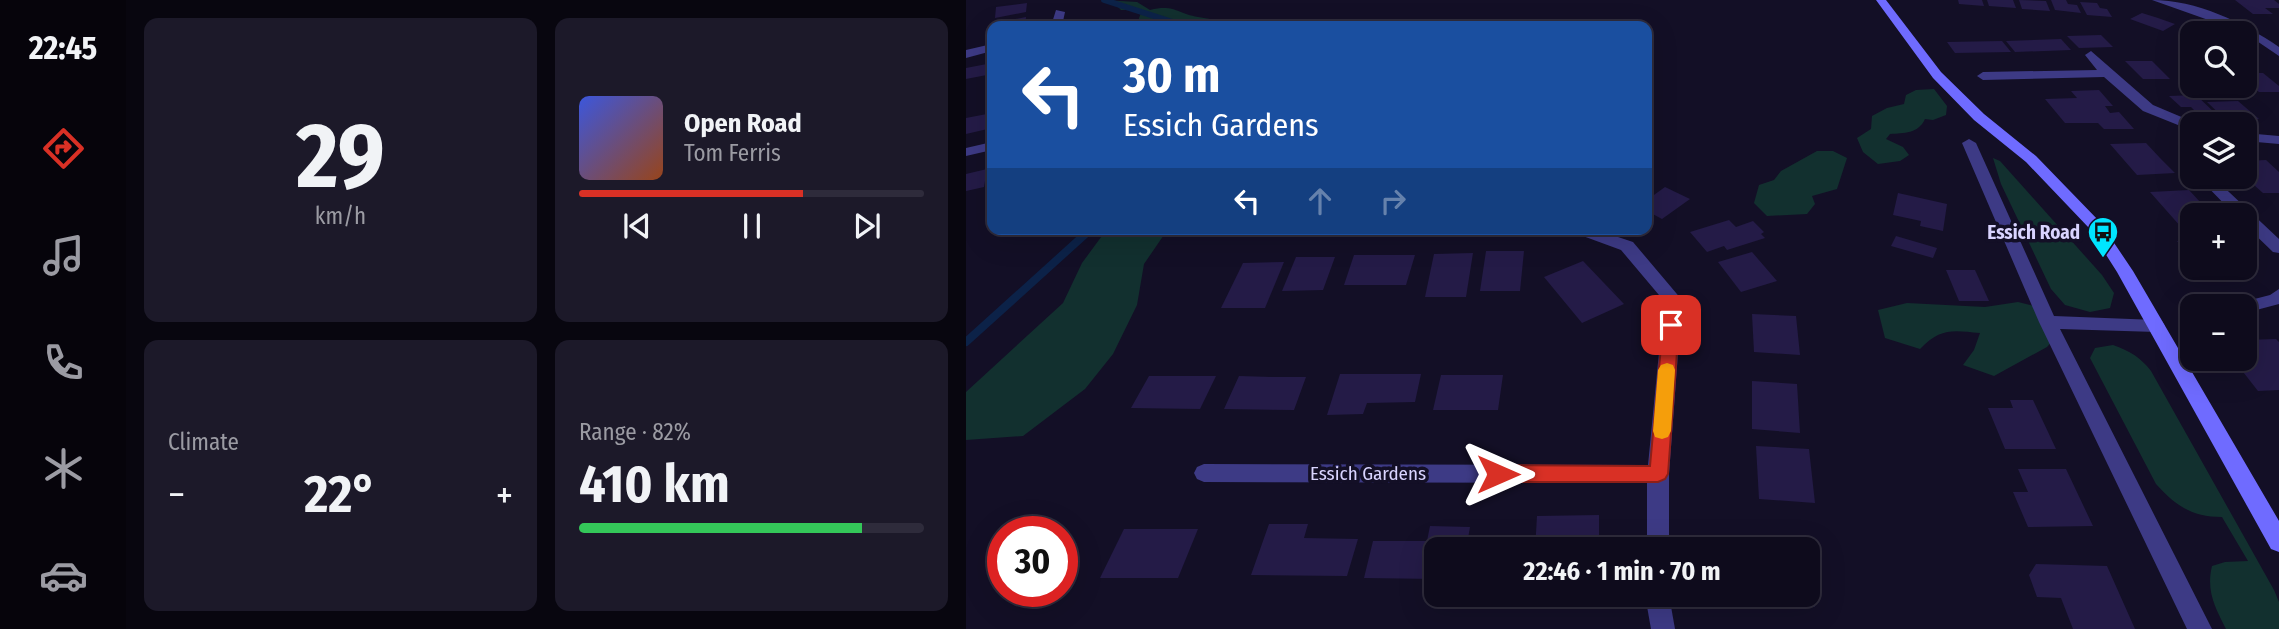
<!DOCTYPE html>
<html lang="en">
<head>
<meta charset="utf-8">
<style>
	:root { --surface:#0e0b1c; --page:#1c1929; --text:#f1f3f6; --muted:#9b9ba3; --line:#2e2b3b; --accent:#d93025 }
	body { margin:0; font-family:"Fira Sans Condensed",sans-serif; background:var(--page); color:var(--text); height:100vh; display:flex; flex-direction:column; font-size:26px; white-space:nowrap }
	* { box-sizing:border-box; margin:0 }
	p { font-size:23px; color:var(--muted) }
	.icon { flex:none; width:38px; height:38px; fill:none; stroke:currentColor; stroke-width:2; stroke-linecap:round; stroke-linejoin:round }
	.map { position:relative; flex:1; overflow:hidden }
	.sheet { display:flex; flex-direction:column; gap:18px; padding:18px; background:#08060f; width:840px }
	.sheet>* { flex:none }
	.guide { position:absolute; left:21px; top:21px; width:665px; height:214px; border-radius:14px; box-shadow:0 7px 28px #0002,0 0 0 2px var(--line); background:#1a4fa0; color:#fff; overflow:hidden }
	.fabs { position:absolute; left:1214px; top:21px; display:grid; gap:14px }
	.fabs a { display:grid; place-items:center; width:77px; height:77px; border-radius:14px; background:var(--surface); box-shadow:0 7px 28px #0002,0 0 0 2px var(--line); font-size:35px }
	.speed { position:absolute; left:21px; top:516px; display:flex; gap:14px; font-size:35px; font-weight:700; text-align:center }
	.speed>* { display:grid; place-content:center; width:91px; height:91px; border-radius:50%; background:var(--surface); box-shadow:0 7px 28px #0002,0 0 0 2px var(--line); line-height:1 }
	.speed .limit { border:10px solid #d22; background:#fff; color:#111 }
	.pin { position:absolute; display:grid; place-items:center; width:60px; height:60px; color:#fff; margin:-30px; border-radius:14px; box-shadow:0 4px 10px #0006 }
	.me { position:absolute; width:77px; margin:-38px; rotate:90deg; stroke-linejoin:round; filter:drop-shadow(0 0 5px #0008) }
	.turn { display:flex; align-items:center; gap:24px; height:147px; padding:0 21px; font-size:32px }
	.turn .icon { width:91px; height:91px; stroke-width:2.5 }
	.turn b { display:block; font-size:49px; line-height:60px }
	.lanes { display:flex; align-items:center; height:66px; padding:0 21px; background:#0003; justify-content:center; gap:35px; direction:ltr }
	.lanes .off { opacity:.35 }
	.big { font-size:52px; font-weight:700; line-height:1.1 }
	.sheet .card { flex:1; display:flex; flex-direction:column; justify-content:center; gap:10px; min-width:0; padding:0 24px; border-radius:14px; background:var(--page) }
	.sheet .dial { align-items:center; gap:0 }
	.dial b { font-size:91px; line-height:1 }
	.song { display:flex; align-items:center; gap:21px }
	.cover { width:84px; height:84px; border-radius:10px; background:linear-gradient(135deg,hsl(230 70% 55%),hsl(20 70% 35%)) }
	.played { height:7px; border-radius:4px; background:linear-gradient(90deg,var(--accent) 65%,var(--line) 65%) }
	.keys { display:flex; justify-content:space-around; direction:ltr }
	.heat { display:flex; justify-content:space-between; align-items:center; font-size:38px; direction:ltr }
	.charge { height:10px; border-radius:5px; background:linear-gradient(90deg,#34c759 82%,var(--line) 0) }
	.sheet .tiles { flex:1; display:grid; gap:18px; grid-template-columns:repeat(2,1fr) }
	.trip { position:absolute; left:458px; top:537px; width:396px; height:70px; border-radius:14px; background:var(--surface); box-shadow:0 7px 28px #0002,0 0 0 2px var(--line); font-weight:700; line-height:70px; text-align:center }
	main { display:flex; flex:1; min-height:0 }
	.tab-bar { display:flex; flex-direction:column; width:126px; justify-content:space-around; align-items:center; background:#06040b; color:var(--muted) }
	.tab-bar .icon { width:49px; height:49px }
	.tab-bar .selected { color:var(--accent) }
	.tab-bar b { font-size:32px; color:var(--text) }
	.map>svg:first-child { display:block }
	.green { fill:#12302f }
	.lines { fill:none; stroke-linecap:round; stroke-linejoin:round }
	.stream-far1 { stroke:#0c2248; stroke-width:6 }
	.stream { stroke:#0c2248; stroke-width:8 }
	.building { fill:#241b47 }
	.street { fill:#3d3a85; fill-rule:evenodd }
	.secondary { fill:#6f6bff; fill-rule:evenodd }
	.route { fill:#d93025; stroke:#8d1f18; stroke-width:2 }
	.slow { fill:#f59e0b }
	.labels { text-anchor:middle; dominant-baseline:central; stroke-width:7; stroke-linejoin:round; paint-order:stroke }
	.poi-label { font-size:19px; font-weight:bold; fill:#d9d4ff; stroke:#130f26; text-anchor:end }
	.street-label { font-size:19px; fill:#d9d4ff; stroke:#130f26 }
</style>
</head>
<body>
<main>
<nav class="tab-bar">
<b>22:45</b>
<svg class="icon selected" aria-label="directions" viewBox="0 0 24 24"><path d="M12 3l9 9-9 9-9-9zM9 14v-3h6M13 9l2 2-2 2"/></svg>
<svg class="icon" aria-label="music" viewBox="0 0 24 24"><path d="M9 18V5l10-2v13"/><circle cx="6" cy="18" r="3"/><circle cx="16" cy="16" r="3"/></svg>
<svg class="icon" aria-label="phone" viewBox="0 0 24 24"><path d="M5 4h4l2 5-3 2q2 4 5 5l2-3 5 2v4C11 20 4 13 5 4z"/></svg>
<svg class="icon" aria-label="climate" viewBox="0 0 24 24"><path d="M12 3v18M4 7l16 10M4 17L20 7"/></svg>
<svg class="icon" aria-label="car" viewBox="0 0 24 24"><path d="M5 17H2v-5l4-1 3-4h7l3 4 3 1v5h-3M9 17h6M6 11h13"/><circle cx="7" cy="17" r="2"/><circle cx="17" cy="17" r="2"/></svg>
</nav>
<section class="sheet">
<div class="tiles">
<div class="card dial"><b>29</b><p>km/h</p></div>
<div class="card">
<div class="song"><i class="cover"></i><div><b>Open Road</b><p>Tom Ferris</p></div></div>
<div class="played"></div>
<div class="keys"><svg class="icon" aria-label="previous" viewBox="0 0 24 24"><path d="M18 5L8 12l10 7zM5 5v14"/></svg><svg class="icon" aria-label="pause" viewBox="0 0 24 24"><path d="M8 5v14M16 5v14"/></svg><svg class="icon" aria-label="next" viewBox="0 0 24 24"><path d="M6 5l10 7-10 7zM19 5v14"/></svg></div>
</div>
<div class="card"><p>Climate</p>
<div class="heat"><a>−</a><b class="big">22°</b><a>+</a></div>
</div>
<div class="card"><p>Range · 82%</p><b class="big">410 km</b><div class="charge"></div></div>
</div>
</section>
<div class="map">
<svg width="1313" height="629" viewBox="0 0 1313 629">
	<rect width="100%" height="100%" fill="#130f26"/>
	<!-- green -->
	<g class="green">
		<path d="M 137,0 L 171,2 L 184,10 C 209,4 211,14 232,17 C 248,20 264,22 280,26 L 183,26 L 172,21 L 176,10 L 155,10 L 146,1 Z"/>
		<path d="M 968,89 L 981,106 L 980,115 L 967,120 L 959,119 C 952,134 938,133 924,134 L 920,139 L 937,147 L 943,155 L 934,161 L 912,164 L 897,152 L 891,138 L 905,129 L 906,116 L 921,108 L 938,104 L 940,95 L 950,90 Z"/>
		<path d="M 851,151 L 867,151 L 881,158 L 871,189 L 846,196 L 849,204 L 841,214 L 801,216 L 788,203 L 793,185 L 808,180 L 815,171 Z"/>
		<path d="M 1027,158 L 1034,161 L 1136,275 L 1148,293 L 1144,308 L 1124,312 L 1099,305 L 1085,289 L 1035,184 Z"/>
		<path d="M 141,229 L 202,229 L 178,264 L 171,305 L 147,354 L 119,389 L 57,436 L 0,440 L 0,392 L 97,303 L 116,263 Z"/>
		<path d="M 1052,302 L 1076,308 L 1095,331 L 1081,347 L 1028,376 L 997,365 L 1008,350 L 1014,333 C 986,330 974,328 954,349 L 919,338 L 912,310 L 941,303 L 1019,307 Z"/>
		<path d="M 1147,345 C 1164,351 1174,357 1185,371 L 1308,590 L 1313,602 L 1313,629 L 1260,629 C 1249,607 1240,591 1246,566 L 1259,562 L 1282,561 L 1256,517 C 1226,517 1210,506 1190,484 L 1124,358 L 1129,348 Z"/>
	</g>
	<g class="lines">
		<!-- stream-far1 -->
		<path class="stream-far1" d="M 138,0 L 219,26"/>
		<!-- stream -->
		<path class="stream" d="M 0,342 L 125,229"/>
	</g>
	<!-- building -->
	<g class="building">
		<path d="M 992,0 L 1016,0 L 1018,6 L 993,4 Z"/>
		<path d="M 1021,0 L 1047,0 L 1050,8 L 1023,6 Z"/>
		<path d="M 1053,0 L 1080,1 L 1084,11 L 1056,9 Z"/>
		<path d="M 1085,0 L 1100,0 L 1102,4 L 1111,5 L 1115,13 L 1089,10 Z"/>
		<path d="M 1269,0 L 1308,0 L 1313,4 L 1313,8 L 1299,8 L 1307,14 L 1287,14 Z"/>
		<path d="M 1114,2 L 1131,3 L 1134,8 L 1141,9 L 1146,17 L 1121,15 Z"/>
		<path d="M 61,3 L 60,12 L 29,18 L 30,7 Z"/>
		<path d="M 1176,13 L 1192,18 L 1209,24 L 1197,31 L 1164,19 Z"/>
		<path d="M 60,17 L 59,26 L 27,26 L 28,23 Z"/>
		<path d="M 1135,35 L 1147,47 L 1113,48 L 1101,36 Z"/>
		<path d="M 1095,39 L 1105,50 L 1049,52 L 1040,41 Z"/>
		<path d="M 1036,41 L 1045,52 L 989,53 L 981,42 Z"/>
		<path d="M 1159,61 L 1186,61 L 1204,79 L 1177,79 Z"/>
		<path d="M 26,63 L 26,74 L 0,79 L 0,68 Z"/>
		<path d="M 1279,73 L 1297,73 L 1313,86 L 1313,92 L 1293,92 L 1279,80 Z"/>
		<path d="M 1133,90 L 1147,106 L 1139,106 L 1144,113 L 1153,112 L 1168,129 L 1138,129 L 1132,123 L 1099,123 L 1079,99 L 1111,98 L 1105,91 Z"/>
		<path d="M 1230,95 L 1250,114 L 1233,115 L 1225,107 L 1215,107 L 1203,96 Z"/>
		<path d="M 1272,101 L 1293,119 L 1260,120 L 1241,102 Z"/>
		<path d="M 26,113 L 26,128 L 0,134 L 0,118 Z"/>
		<path d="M 1180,143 L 1194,158 L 1209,173 L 1171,175 L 1144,144 Z"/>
		<path d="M 1300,160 L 1313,172 L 1313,193 L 1297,193 L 1279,177 L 1279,161 Z"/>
		<path d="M 21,169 L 18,187 L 0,191 L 0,174 Z"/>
		<path d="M 699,187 L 724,199 L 696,219 L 681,211 L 681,200 Z"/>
		<path d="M 1223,190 L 1246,215 L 1227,215 L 1227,227 L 1215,227 L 1184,192 Z"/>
		<path d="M 932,193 L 981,204 L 977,231 L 954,226 L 955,221 L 927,215 Z"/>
		<path d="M 763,220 L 770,227 L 787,221 L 798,232 L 795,234 L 799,238 L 761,250 L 758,246 L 741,252 L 724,232 Z"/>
		<path d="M 930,236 L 971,248 L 967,258 L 925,246 Z"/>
		<path d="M 1227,240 L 1227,260 L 1211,241 Z"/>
		<path d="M 520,251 L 558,251 L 554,291 L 514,291 Z"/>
		<path d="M 786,252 L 811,281 L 775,292 L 752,262 Z"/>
		<path d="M 507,253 L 500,297 L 459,297 L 468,254 Z"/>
		<path d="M 388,255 L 449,255 L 440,285 L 378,285 Z"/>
		<path d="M 330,257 L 369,257 L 357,290 L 316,291 Z"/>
		<path d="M 617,261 L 658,304 L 616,323 L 578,277 Z"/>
		<path d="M 318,262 L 299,308 L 255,308 L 277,263 Z"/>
		<path d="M 1233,268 L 1270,268 L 1280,279 L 1243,279 Z"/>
		<path d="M 980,270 L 1009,270 L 1023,301 L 993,301 Z"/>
		<path d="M 786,314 L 830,316 L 834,355 L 788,352 Z"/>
		<path d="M 1310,339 L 1313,342 L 1313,390 L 1292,391 L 1267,359 L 1279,359 L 1279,340 Z"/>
		<path d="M 374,374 L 455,374 L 449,402 L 401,403 L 397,414 L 361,415 Z"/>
		<path d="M 475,375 L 537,375 L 532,410 L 467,410 Z"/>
		<path d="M 183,376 L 250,376 L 234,409 L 165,408 Z"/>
		<path d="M 273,376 L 306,377 L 340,377 L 328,410 L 258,409 Z"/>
		<path d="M 786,381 L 831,384 L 834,433 L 786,429 Z"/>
		<path d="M 1044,400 L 1067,400 L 1090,449 L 1039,449 L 1022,408 L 1047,408 Z"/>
		<path d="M 790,446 L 843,449 L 849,503 L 793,499 Z"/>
		<path d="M 1052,469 L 1100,469 L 1127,526 L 1062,527 L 1047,492 L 1062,492 Z"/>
		<path d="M 633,515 L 633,550 L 569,550 L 571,516 Z"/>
		<path d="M 303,524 L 342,524 L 338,538 L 392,539 L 381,576 L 285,575 Z"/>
		<path d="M 464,526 L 504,527 L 500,550 L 471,550 L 471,579 L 398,578 L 407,541 L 461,541 Z"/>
		<path d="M 158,529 L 232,529 L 212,578 L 134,578 Z"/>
		<path d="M 791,535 L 844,540 L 849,607 L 792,601 L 792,595 L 842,595 L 842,550 L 791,550 Z"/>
		<path d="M 1070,564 L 1141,566 L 1169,629 L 1107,629 L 1095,598 L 1071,597 L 1063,575 Z"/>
	</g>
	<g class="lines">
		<!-- street -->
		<g class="street">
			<path d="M 1186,0 C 1230,0 1277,22 1313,47 L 1313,56 L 1279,33 Z"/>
			<path d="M 90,10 L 99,12 L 96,26 L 85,26 Z"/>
			<path d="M 26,44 L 26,51 L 0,58 L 0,50 Z"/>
			<path d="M 1125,51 L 1187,105 L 1232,124 L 1227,124 L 1227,131 L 1177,111 L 1138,77 L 1017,80 L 1011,76 L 1017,72 L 1131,70 L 1119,55 Z"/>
			<path d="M 1279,133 L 1313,136 L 1313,144 L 1279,141 Z"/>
			<path d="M 1003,139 L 1010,143 L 1088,316 L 1190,320 L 1196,321 L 1199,326 L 1196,331 L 1190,332 L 1094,329 L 1246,629 L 1221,629 L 1073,322 L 996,143 Z"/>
			<path d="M 26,142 L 26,150 L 0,156 L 0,148 Z"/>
			<path d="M 1232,177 L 1247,177 L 1313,239 L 1313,253 L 1307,252 L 1279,225 L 1279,215 L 1269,215 Z"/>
			<path d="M 604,229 L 628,229 L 667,242 L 716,300 L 703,474 L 703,550 L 681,550 L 681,483 L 238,482 L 231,479 L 228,473 L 231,467 L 238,464 L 682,465 L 698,301 L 655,250 L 606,232 Z"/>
			<path d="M 1313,289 L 1313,304 L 1279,313 L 1279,306 L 1271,306 L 1273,303 L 1304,295 Z"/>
			<path d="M 679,595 L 703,595 L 709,629 L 685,629 Z"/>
		</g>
		<!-- secondary -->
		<path class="secondary" d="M 910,0 L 920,0 L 975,72 L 1018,114 L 1070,156 L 1134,222 L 1167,271 L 1313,521 L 1313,552 L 1305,549 L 1151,272 L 1123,228 L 1060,162 L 1008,120 L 967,78 Z"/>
	</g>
	<!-- route -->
	<path class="route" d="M 705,319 L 713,325 L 702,474 L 699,479 L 692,482 L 532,482 L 525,479 L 522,474 L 525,468 L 532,465 L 684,466 L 697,325 Z"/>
	<!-- slow -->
	<path class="slow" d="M 701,363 L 707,365 L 709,370 L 705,431 L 702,437 L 696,439 L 689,437 L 687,431 L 692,370 L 695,365 Z"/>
	<!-- icons -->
	<defs>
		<g id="bus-pin" transform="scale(1.575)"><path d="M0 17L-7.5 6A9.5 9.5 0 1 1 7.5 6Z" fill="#00e5ff" stroke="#130f26"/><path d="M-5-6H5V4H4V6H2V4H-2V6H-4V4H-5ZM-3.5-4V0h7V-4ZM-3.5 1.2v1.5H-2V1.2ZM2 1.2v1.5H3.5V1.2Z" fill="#111"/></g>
	</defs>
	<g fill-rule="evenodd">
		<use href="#bus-pin" x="1137" y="232"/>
	</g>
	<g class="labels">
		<!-- poi labels -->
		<g class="poi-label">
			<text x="1114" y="232">Essich Road</text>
		</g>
		<!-- street labels -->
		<g class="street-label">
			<text x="402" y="473">Essich Gardens</text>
		</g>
	</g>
</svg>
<div class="fabs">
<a><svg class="icon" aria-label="search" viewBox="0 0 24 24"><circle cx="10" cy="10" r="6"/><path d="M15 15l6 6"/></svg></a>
<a><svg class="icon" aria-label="layers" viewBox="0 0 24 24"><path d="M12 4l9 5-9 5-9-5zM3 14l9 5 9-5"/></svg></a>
<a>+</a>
<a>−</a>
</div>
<div class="speed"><div class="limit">30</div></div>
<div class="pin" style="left:705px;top:325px;background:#d93025"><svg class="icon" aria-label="arrive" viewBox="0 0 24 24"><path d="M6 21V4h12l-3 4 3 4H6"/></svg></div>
<svg class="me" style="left:532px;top:474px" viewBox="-20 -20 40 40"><path d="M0-17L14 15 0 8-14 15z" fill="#d93025" stroke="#fff" stroke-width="4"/></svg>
<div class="trip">22:46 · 1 min · 70 m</div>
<div class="guide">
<div class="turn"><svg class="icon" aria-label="left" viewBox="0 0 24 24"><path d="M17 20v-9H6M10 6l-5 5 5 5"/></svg><div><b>30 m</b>Essich Gardens</div></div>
<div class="lanes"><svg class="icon" aria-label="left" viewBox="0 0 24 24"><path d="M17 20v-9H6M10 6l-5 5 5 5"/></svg><svg class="icon off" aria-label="ahead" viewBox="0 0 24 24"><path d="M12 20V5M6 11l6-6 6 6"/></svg><svg class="icon off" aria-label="right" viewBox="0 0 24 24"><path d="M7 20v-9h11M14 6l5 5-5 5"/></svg></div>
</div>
</div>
</main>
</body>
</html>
